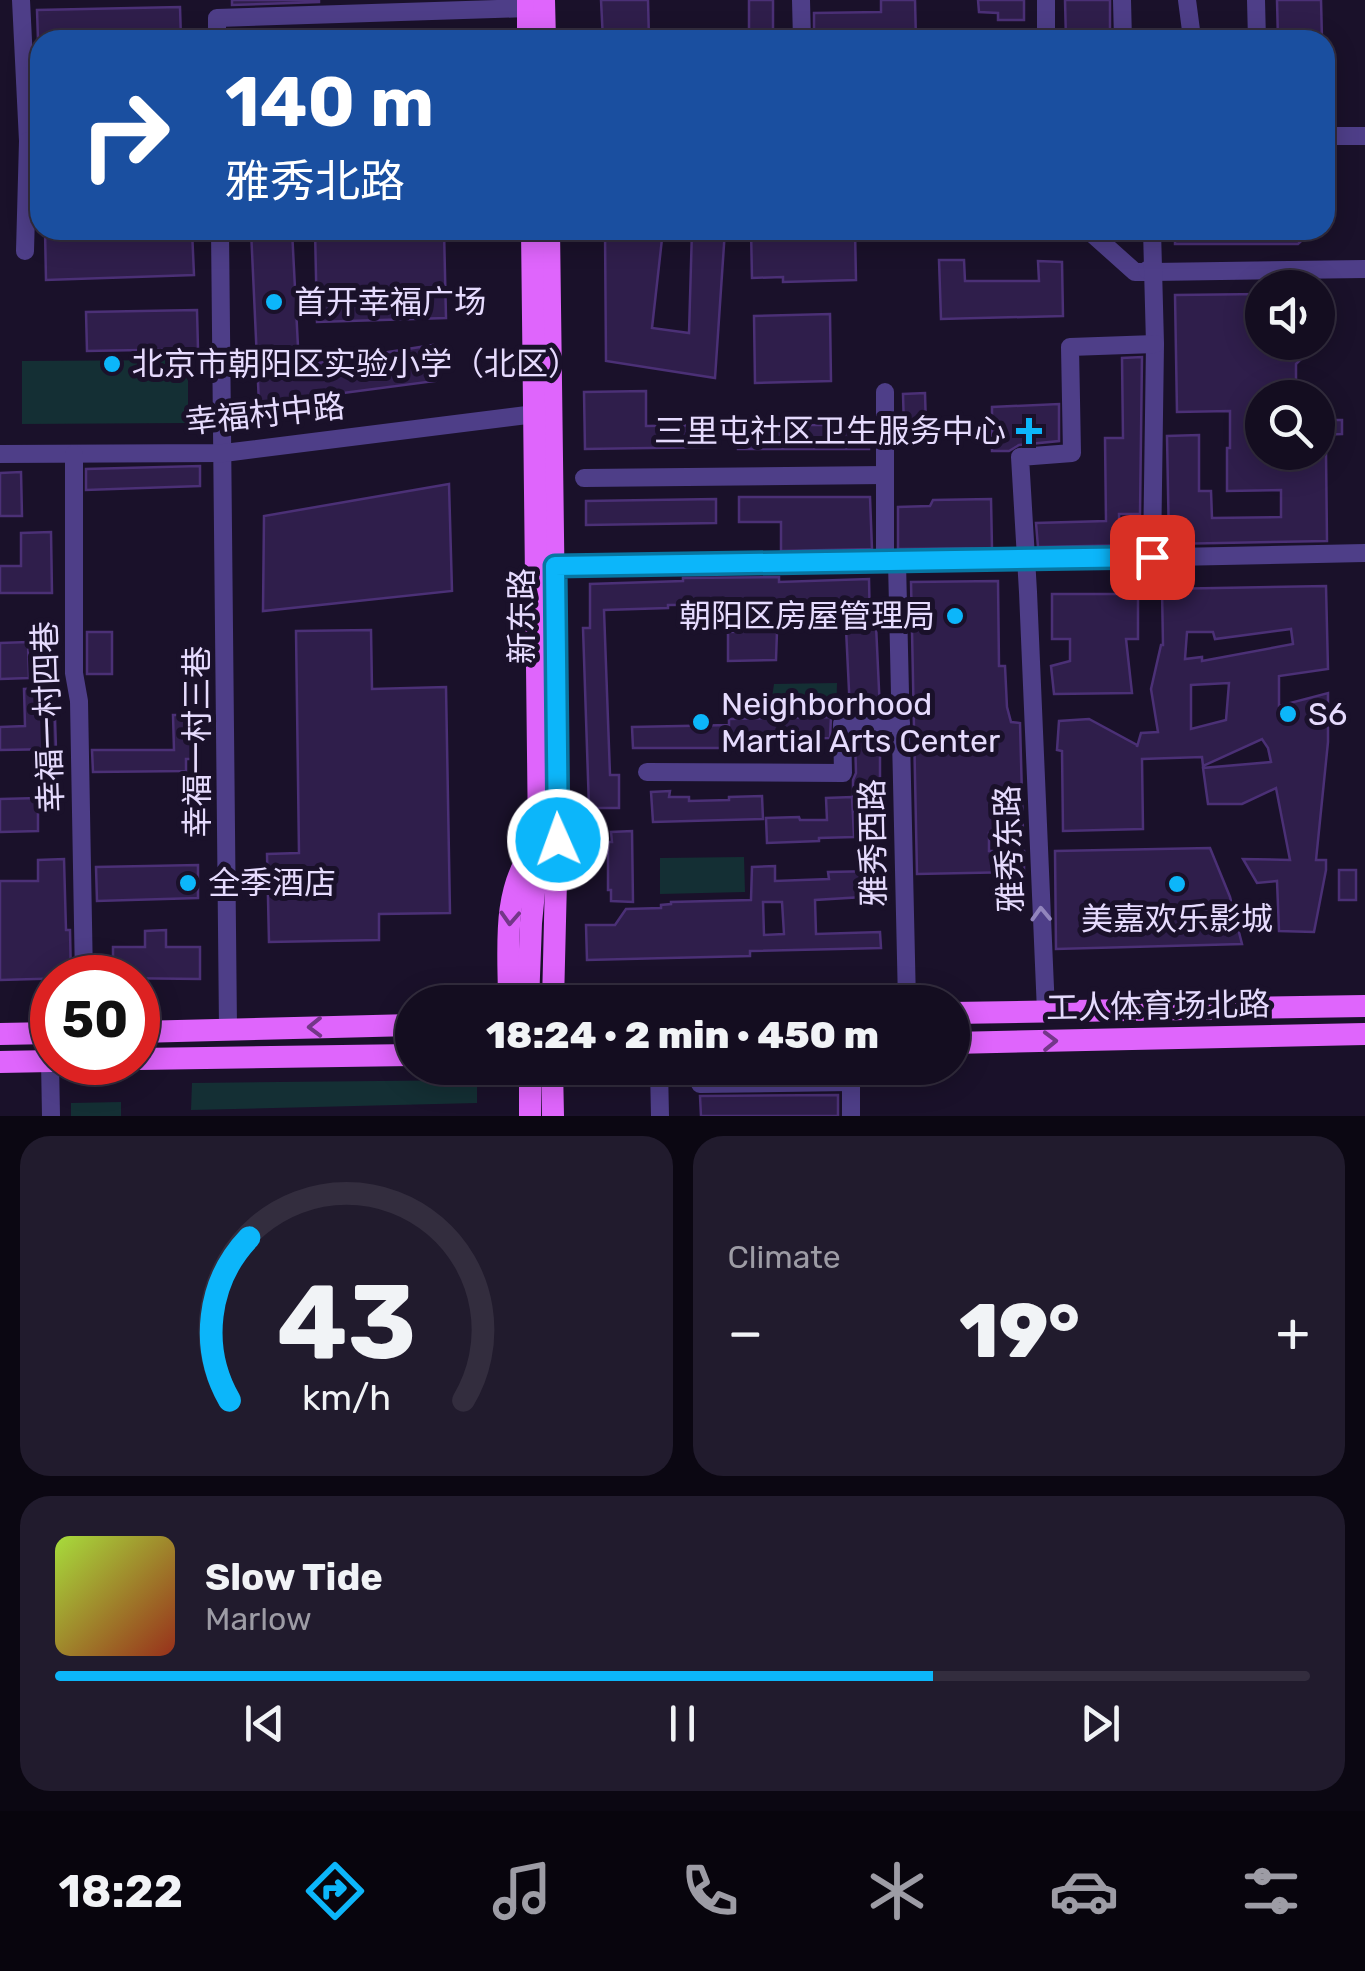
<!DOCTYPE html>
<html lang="en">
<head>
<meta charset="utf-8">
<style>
	:root { --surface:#140d20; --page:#211b2d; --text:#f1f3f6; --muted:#9d9ca5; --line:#332d3e; --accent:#0cb6fa }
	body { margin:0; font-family:Rubik,"Noto Sans SC",sans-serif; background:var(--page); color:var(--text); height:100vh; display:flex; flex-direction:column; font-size:38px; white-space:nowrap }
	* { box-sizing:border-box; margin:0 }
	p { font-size:32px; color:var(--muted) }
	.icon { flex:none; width:55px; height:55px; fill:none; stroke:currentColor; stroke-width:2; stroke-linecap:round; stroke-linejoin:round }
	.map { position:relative; height:1116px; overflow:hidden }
	.side { display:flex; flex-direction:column; gap:20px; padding:20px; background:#0b0712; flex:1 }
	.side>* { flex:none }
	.top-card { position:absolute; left:30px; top:30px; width:1305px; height:210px; border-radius:30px; box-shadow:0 5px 25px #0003,0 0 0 2px var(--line); background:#1a4fa0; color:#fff; overflow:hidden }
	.buttons { position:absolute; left:1245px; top:270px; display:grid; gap:20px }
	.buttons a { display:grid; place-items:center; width:90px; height:90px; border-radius:50%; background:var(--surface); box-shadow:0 5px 25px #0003,0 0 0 2px var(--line); font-size:50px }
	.speed { position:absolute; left:30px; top:955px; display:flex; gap:20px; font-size:50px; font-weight:700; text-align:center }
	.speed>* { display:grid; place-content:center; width:130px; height:130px; border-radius:50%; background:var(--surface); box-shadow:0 5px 25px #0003,0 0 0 2px var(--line); line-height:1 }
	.speed .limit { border:15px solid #d22; background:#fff; color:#111 }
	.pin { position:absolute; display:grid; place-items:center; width:85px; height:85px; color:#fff; margin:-42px; border-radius:20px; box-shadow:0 5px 15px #0006 }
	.me { position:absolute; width:110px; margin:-55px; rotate:358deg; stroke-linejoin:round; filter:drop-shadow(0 0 8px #0008) }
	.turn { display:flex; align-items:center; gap:35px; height:210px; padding:0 30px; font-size:45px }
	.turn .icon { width:130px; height:130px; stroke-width:2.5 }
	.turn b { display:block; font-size:70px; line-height:85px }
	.big { font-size:75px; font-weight:800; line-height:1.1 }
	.side .widget { flex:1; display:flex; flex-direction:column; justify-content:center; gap:15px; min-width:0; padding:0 35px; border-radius:30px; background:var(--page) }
	.side .dial { align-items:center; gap:0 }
	.dial svg { height:260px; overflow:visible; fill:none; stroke:var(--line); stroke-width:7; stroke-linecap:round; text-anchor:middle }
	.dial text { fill:var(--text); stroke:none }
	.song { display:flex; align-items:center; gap:30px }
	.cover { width:120px; height:120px; border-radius:15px; background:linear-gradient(135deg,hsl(80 70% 55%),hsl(10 70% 35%)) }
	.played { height:10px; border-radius:5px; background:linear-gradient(90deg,var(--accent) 70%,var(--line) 70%) }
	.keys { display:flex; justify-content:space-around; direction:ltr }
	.heat { display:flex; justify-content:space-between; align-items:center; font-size:55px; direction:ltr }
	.side .tiles { flex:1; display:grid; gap:20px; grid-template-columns:1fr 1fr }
	.widget:last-child { grid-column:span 2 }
	.trip { position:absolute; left:395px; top:985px; width:575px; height:100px; border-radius:50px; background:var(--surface); box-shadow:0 5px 25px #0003,0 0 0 2px var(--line); font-weight:800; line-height:100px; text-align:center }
	.menu { display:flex; height:160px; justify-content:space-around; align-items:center; background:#08050d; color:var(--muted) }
	.menu .icon { width:70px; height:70px }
	.menu .active { color:var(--accent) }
	.menu b { font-size:45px; color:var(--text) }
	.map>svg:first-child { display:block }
	.green { fill:#142f34 }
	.building { fill:#2f1e4b; stroke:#4b3076; stroke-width:2.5; fill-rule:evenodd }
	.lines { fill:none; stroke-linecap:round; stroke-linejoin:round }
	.minor { stroke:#4e3e88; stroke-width:18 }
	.major { stroke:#df65fc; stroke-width:22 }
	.oneway { stroke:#9285bd }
	.oneway2 { stroke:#733788 }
	.route-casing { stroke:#0876a2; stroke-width:25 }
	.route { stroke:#0cb6fa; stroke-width:18 }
	.poi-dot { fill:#0cb6fa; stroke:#1a112a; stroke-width:4 }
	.labels { text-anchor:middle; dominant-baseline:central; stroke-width:10; stroke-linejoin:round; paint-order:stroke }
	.poi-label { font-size:32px; fill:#e6dbfe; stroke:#1a112a; text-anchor:start }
	.street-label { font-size:32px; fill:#e6dbfe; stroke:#1a112a }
</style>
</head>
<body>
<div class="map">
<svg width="1365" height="1116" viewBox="0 0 1365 1116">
	<rect width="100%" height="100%" fill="#1a112a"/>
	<!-- green -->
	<g class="green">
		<path d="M 188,360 L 188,423 L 22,424 L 22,361 Z"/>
		<path d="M 837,683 L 836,717 L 769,718 L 774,684 Z"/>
		<path d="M 744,857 L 745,892 L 660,894 L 660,858 Z"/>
		<path d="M 477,1080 L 477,1103 L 191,1110 L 192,1083 Z"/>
		<path d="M 121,1102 L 121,1116 L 71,1116 L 71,1103 Z"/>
	</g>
	<!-- building -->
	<g class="building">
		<path d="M 232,0 L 319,0 L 319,2 L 232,5 Z"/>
		<path d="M 601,0 L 648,0 L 649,40 L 603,40 Z"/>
		<rect x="749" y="0" width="24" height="40"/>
		<path d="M 881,0 L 915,0 L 916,40 L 814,40 L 814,13 L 881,12 Z"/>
		<path d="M 978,0 L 1024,0 L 1024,20 L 998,20 L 998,13 L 979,12 Z"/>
		<path d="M 1065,0 L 1110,0 L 1110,40 L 1066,40 Z"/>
		<path d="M 1277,0 L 1321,0 L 1322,40 L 1278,40 Z"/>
		<path d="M 180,7 L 181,39 L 38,40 L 37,10 Z"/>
		<path d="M 45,230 L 79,230 L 79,237 L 170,234 L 170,230 L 192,230 L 194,275 L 46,280 Z"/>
		<path d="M 251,230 L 292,230 L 299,366 L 433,345 L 435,381 L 259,404 Z"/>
		<path d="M 315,230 L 444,230 L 446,318 L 317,322 Z"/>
		<path d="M 605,230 L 663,230 L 652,328 L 689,333 L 692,230 L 725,230 L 715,378 L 606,361 Z"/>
		<path d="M 751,230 L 855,230 L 856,280 L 783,282 L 783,277 L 752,278 Z"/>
		<path d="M 1175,230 L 1313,230 L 1298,244 L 1175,244 Z"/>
		<path d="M 939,260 L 964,260 L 965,281 L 1039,281 L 1038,261 L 1062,262 L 1063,316 L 941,319 Z"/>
		<path d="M 1262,294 L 1262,342 L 1309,342 L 1309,351 L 1296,364 L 1296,398 L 1262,398 L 1262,452 L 1326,452 L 1327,541 L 1169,544 L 1167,436 L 1199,435 L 1199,491 L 1211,491 L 1212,518 L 1281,517 L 1281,490 L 1227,491 L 1227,448 L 1230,448 L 1230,411 L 1177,412 L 1175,295 Z"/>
		<path d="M 197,310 L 198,349 L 87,351 L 86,312 Z"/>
		<path d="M 830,314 L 831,381 L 755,383 L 754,316 Z"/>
		<path d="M 1142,357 L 1140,514 L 1119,514 L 1120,541 L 1136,541 L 1136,545 L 1038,547 L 1036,523 L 1106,521 L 1105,438 L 1123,438 L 1122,358 Z"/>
		<path d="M 646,391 L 646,426 L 715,425 L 716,447 L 585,449 L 584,392 Z"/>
		<path d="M 925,393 L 926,428 L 904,428 L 903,394 Z"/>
		<path d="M 1059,404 L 1059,441 L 1019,445 L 1009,451 L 992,451 L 992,407 Z"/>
		<path d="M 1318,420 L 1342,420 L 1342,434 L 1318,435 Z"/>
		<rect x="738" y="425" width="131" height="24"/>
		<path d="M 200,466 L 200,486 L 86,490 L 86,469 Z"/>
		<path d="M 21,472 L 22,516 L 0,516 L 0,473 Z"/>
		<path d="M 449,484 L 452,591 L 263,611 L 264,516 Z"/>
		<path d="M 739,497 L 870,497 L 872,549 L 781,551 L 781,522 L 739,522 Z"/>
		<path d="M 716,499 L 716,523 L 586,525 L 586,501 Z"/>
		<path d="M 991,499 L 992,548 L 898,549 L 898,507 L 930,506 L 933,500 Z"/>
		<path d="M 51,532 L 52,593 L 0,593 L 0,566 L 21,566 L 21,533 Z"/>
		<path d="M 779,577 L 779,582 L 869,579 L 870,626 L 876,625 L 880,711 L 850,711 L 845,608 L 792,609 L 792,604 L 668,605 L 668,608 L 604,610 L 610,775 L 619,775 L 619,808 L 589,808 L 583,628 L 590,628 L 590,584 L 683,581 L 683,578 Z"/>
		<path d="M 998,581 L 999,666 L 1005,666 L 1007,707 L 1011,722 L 1020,723 L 1023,832 L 989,833 L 989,851 L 1024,851 L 1024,872 L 917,874 L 911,582 Z"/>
		<path d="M 1326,586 L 1328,669 L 1279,676 L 1279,706 L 1328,693 L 1328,742 L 1316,860 L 1326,860 L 1326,870 L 1314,932 L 1279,931 L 1277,881 L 1257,883 L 1243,859 L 1290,860 L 1276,788 L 1242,804 L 1208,804 L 1203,768 L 1271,762 L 1268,748 L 1262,739 L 1203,766 L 1202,757 L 1142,759 L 1143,829 L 1063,831 L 1062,751 L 1057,750 L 1059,721 L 1089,719 L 1137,745 L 1137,747 L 1141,733 L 1158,732 L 1151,689 L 1161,645 L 1163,645 L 1162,589 ZM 1291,629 L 1293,644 L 1202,661 L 1202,657 L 1185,659 L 1187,632 L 1213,632 L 1215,639 ZM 1229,683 L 1226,720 L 1191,729 L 1191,685 Z"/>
		<path d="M 1052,594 L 1138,594 L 1138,639 L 1126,639 L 1132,693 L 1054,694 L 1051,666 L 1070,661 L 1070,639 L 1052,639 Z"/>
		<path d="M 371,630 L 372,689 L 446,687 L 450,913 L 379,914 L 379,940 L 269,942 L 267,854 L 299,853 L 296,631 Z"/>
		<path d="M 777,631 L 776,660 L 728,661 L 728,632 Z"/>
		<rect x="87" y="632" width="25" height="42"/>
		<path d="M 28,642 L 29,678 L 0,679 L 0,643 Z"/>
		<path d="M 54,688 L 56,749 L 0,750 L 0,727 L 25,726 L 24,689 Z"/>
		<path d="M 173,715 L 197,715 L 198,759 L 186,759 L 186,771 L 93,772 L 92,750 L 174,750 Z"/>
		<path d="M 831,717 L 830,738 L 731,740 L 731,748 L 633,748 L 632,727 L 729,725 L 729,719 Z"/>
		<path d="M 855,736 L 880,736 L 880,803 L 853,803 L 853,780 L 856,773 Z"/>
		<path d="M 670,791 L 669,797 L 689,797 L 689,801 L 729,800 L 729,797 L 762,796 L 763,819 L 653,822 L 651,792 Z"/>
		<path d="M 852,797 L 854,837 L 819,838 L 819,841 L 767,843 L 766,818 L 799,817 L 800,820 L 827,820 L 826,798 Z"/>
		<path d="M 38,798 L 38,831 L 0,832 L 0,799 Z"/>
		<path d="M 632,831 L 633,902 L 611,901 L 611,890 L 608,890 L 608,842 L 612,842 L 611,832 Z"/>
		<path d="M 1210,848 L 1230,897 L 1242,944 L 1056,949 L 1055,851 Z"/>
		<path d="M 64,859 L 66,930 L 70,930 L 71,978 L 0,980 L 0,881 L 38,881 L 38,860 Z"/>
		<path d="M 198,865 L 198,898 L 97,901 L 96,867 Z"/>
		<path d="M 775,866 L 775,881 L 829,879 L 828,872 L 876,871 L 876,881 L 868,881 L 869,894 L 863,894 L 863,897 L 815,900 L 816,934 L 880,932 L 881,948 L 750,951 L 750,956 L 587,960 L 586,925 L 615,925 L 626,909 L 661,908 L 661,905 L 671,904 L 671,902 L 751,900 L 752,867 ZM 763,902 L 782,902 L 784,934 L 764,935 Z"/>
		<rect x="1339" y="870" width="17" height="30"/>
		<path d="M 166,930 L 166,947 L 200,947 L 200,979 L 113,978 L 113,947 L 145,947 L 145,931 Z"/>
		<path d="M 838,1095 L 838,1116 L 701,1116 L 700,1096 Z"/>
	</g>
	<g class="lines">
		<!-- minor -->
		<g class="minor">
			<path d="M 21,0 L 28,141"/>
			<path d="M 801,0 L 802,40"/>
			<path d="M 1122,0 L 1123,40"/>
			<path d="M 1187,0 L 1192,38"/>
			<path d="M 1256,0 L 1257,40"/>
			<path d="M 217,40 L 217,18 L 528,8"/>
			<path d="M 1046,40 L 1046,0"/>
			<path d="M 1325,136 L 1365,136"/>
			<path d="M 220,230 L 228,1029"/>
			<path d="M 1088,230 L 1135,272 L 1147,272"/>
			<path d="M 25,251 L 28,141 L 40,140"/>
			<path d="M 1147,270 L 1153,272 L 1365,269"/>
			<path d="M 0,454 L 224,453 L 535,414"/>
			<path d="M 74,454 L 74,673 L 79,701 L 84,978"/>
			<path d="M 584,478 L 885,475"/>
			<path d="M 1152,557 L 1155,344 L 1152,230"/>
			<path d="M 885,562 L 885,392"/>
			<path d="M 897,562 L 907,1002"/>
			<path d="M 555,566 L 1026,560 L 1365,553"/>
			<path d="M 647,772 L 843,773 L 842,724 L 901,723"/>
			<path d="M 1046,1011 L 1028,592 L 1020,457 L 1072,453 L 1070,347 L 1155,344"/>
			<path d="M 50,1061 L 51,1116"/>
			<path d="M 659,1068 L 660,1116"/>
			<path d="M 700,1068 L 700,1084 L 851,1082 L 850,1068"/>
			<path d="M 851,1082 L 851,1116"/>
		</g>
		<!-- major -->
		<g class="major">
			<path d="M 528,0 L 528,40"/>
			<path d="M 544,0 L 545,40"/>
			<path d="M 549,230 L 557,840 L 553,1002"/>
			<path d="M 509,1002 C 509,950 501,893 534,848"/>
			<path d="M 528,1002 L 531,923 L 539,841 L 532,230"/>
			<path d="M 952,1013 L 1365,1006"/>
			<path d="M 138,1032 L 412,1025"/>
			<path d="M 0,1034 L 52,1033"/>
			<path d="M 952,1043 L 1365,1034"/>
			<path d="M 138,1059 L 412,1055"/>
			<path d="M 0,1062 L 52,1061"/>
			<path d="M 530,1068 L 530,1116"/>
			<path d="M 552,1068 L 553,1116"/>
		</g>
	</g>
	<!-- one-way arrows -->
	<defs><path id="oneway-chevron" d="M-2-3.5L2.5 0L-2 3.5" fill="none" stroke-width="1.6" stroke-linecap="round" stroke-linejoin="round" transform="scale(2.5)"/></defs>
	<use class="oneway" href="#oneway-chevron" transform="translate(1041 914) rotate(-92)"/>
	<g class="oneway2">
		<use href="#oneway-chevron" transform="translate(510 918) rotate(93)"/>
		<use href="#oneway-chevron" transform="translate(315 1027) rotate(179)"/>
		<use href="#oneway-chevron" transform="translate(1050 1041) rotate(-1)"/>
	</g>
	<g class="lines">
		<!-- route casing -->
		<g class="route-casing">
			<path id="route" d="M 558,840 L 555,566 L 1152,557"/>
		</g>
		<!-- route -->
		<use href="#route" class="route"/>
	</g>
	<!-- markers -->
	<g class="poi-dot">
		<circle cx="274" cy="302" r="10"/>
		<circle cx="112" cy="364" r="10"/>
		<path d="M1024 416h10v10h10v10h-10v10h-10v-10h-10v-10h10z"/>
		<circle cx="955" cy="616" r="10"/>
		<circle cx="1288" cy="714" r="10"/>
		<circle cx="701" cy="722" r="10"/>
		<circle cx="188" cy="883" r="10"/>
		<circle cx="1177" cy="884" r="10"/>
	</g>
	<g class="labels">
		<!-- poi labels -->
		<g class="poi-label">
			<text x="294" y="302">首开幸福广场</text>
			<text x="132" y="364">北京市朝阳区实验小学（北区）</text>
			<text x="1006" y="431" text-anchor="end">三里屯社区卫生服务中心</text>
			<text x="935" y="616" text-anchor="end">朝阳区房屋管理局</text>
			<text x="721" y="704">Neighborhood<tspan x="721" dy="37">Martial Arts Center</tspan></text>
			<text x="1308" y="714">S6</text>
			<text x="208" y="883">全季酒店</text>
			<text x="1177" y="919" text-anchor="middle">美嘉欢乐影城</text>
		</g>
		<!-- street labels -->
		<g class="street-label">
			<text transform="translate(265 414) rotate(-6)">幸福村中路</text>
			<text transform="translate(522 616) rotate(-90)">新东路</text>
			<text transform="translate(48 717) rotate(-92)">幸福一村四巷</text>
			<text transform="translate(197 742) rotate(-90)">幸福一村三巷</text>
			<text transform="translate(873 843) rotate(-91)">雅秀西路</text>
			<text transform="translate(1009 849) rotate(-92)">雅秀东路</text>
			<text transform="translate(1158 1006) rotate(-1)">工人体育场北路</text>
		</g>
	</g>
</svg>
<div class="buttons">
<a><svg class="icon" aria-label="sound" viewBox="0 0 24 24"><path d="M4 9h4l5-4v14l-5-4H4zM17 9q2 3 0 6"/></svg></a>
<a><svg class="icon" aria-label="search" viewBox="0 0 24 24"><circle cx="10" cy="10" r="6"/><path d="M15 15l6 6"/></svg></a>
</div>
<div class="speed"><div class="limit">50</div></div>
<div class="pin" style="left:1152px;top:557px;background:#d93025"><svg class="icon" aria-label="arrive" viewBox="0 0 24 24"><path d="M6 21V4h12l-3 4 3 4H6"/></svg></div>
<svg class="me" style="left:558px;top:840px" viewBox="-20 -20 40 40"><circle r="17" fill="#0cb6fa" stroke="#fff" stroke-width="3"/><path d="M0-11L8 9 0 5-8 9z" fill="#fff"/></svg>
<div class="trip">18:24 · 2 min · 450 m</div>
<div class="top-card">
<div class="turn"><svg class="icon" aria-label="right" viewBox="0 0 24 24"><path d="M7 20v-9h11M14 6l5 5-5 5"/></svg><div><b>140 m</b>雅秀北路</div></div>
</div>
</div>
<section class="side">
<div class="tiles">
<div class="widget dial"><svg viewBox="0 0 100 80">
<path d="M14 69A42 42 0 1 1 86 69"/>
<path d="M14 69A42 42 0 0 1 20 19" stroke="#0cb6fa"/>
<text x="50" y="56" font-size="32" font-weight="700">43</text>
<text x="50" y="72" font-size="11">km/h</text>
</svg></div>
<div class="widget"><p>Climate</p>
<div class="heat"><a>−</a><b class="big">19°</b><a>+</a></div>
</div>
<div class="widget">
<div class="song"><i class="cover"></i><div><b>Slow Tide</b><p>Marlow</p></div></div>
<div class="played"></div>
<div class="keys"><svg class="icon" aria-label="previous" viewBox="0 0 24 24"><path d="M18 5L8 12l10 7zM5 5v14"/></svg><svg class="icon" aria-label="pause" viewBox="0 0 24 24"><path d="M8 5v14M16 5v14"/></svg><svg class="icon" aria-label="next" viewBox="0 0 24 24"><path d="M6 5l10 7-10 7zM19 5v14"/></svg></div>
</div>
</div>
</section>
<nav class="menu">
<b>18:22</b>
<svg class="icon active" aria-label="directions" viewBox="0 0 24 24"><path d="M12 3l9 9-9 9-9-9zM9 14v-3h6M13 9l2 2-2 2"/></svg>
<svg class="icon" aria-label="music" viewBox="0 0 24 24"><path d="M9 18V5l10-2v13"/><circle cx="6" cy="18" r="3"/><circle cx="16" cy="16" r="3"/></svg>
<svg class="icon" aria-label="phone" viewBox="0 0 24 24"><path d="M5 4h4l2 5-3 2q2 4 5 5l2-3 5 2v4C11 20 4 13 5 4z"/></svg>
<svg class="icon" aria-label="climate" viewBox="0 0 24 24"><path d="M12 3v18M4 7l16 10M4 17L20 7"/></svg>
<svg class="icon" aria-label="car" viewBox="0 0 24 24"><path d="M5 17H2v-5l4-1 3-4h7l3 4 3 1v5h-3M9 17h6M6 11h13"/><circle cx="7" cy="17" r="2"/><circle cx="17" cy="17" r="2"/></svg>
<svg class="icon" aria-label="filters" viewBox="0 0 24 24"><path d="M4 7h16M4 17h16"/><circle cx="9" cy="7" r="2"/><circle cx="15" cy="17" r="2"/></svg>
</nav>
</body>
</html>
